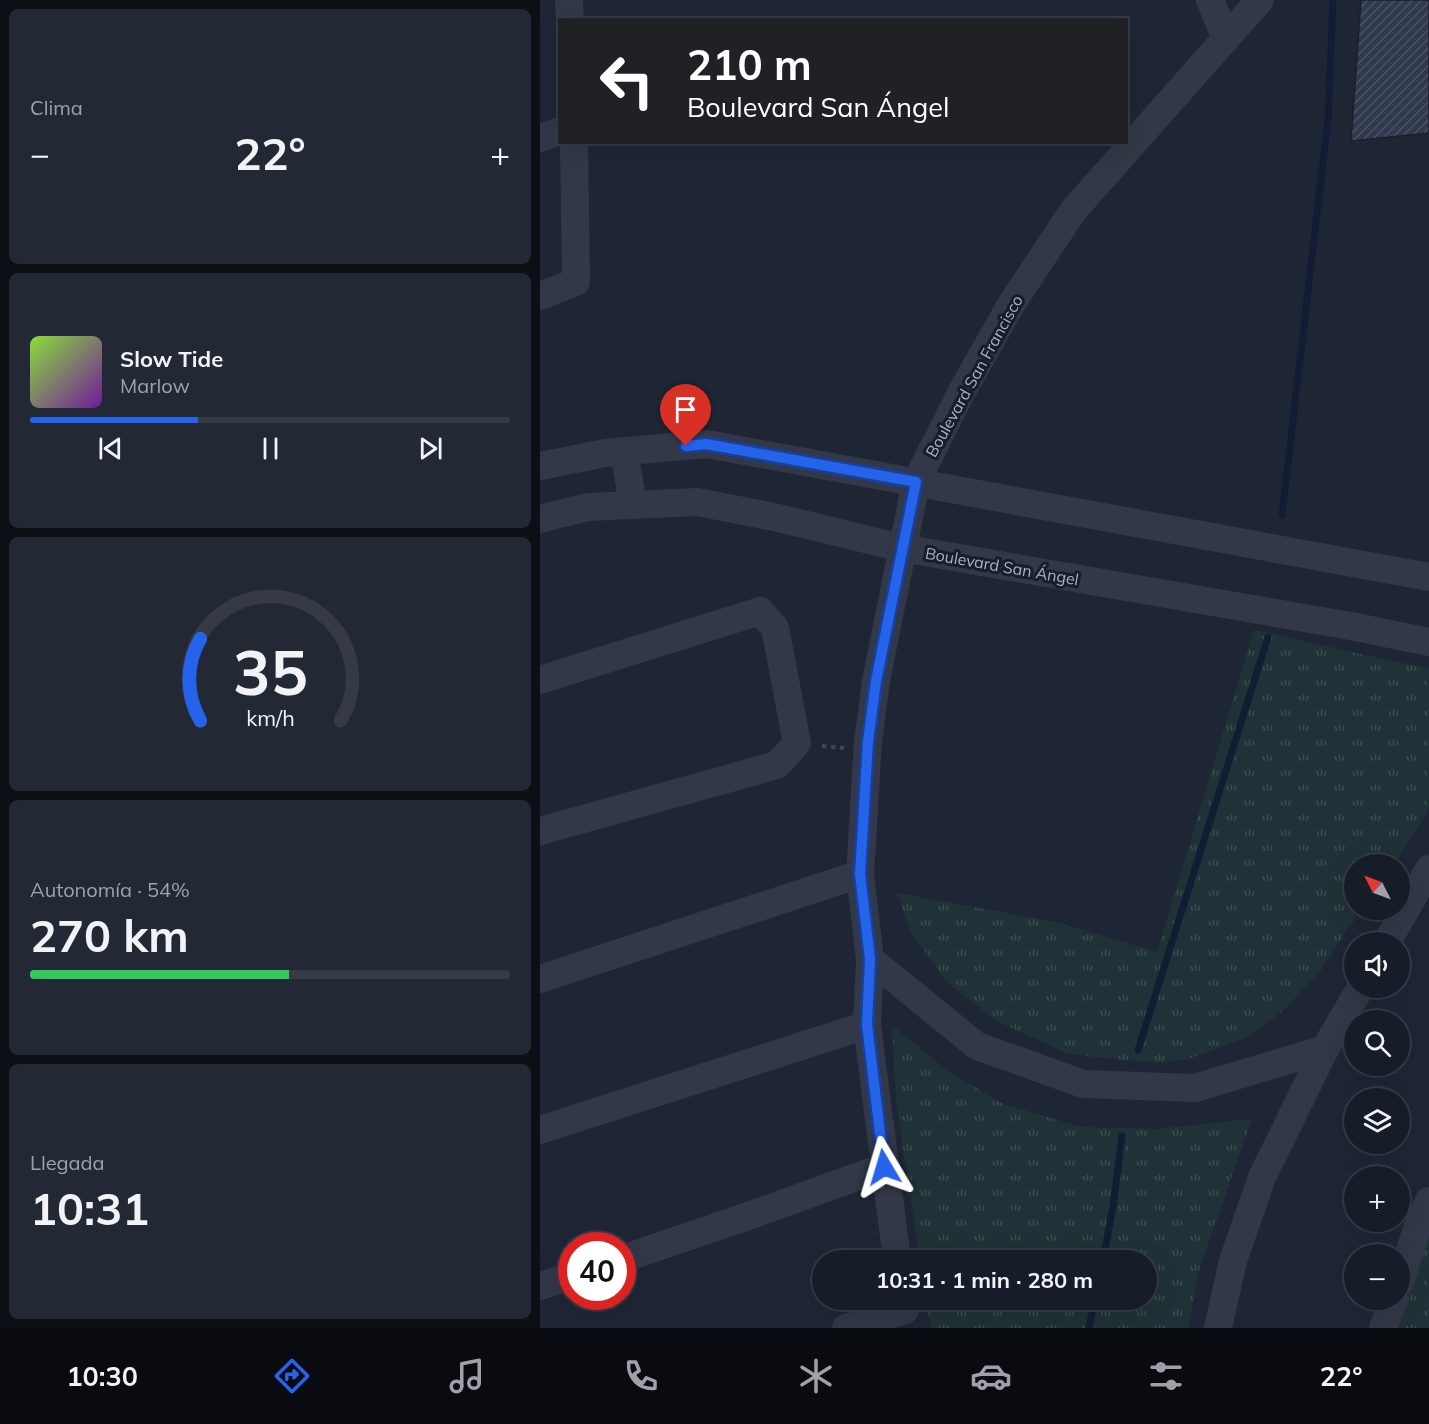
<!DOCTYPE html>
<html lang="es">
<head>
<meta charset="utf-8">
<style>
	:root { --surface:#161c28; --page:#232934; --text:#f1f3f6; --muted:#9ea1a8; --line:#353a45; --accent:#2563eb }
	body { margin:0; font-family:Mulish,sans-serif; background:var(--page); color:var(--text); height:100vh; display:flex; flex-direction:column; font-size:22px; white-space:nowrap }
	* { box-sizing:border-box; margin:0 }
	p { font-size:20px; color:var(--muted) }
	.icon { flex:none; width:33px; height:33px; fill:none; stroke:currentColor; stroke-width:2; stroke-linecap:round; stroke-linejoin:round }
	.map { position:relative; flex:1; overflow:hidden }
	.details { display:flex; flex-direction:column; gap:9px; padding:9px; background:#0c0f16; width:540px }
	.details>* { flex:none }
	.hud { position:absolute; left:18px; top:18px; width:570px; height:126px; border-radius:0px; box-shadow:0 6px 24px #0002,0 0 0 2px var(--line); background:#202124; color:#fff; overflow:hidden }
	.needle { width:39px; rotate:312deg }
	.fabs { position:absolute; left:804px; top:854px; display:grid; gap:12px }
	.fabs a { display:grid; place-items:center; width:66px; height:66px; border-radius:50%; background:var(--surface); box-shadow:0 6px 24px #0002,0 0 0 2px var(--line); font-size:30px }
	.speed { position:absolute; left:18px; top:1232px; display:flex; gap:12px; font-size:30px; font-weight:700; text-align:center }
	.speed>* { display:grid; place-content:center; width:78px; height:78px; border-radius:50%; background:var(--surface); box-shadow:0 6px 24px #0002,0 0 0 2px var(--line); line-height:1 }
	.speed .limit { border:9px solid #d22; background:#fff; color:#111 }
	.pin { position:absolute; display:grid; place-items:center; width:51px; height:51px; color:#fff; margin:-62px -26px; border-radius:50% 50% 50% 0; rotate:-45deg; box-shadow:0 0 6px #0007 }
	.pin .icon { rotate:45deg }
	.me { position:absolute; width:66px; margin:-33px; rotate:353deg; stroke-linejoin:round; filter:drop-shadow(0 0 4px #0008) }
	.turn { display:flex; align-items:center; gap:21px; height:126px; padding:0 30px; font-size:27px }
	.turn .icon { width:78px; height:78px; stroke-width:2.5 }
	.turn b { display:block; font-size:42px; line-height:51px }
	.big { font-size:45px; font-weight:700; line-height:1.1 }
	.details .card { flex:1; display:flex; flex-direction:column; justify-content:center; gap:9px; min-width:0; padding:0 21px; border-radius:9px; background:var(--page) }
	.details .dial { align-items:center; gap:0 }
	.dial svg { height:156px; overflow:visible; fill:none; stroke:var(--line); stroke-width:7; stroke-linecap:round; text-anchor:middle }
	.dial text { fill:var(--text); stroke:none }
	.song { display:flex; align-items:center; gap:18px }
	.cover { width:72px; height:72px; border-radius:9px; background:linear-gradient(135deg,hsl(90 70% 55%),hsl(280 70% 35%)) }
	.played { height:6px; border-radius:3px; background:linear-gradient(90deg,var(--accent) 35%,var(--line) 35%) }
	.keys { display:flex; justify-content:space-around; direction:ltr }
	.heat { display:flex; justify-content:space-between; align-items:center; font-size:33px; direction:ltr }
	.charge { height:9px; border-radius:4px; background:linear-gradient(90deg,#34c759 54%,var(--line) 0) }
	.trip { position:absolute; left:272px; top:1250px; width:345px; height:60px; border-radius:30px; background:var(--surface); box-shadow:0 6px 24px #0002,0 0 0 2px var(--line); font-weight:700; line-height:60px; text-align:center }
	.menu { display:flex; height:96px; justify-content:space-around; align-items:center; background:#090b10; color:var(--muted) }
	.menu .icon { width:42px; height:42px }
	.menu .selected { color:var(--accent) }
	.menu b { font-size:27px; color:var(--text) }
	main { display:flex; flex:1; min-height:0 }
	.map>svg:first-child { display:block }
	.park { fill:url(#park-tufts) }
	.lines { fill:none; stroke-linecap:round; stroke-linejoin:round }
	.stream { stroke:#121c33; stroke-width:7 }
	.building { fill:url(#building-hatch); stroke:#191f2d; stroke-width:1.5 }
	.path { stroke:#394b50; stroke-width:4; stroke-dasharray:4.5 4.5; stroke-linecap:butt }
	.minor { stroke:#323847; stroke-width:28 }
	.route-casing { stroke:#184099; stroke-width:15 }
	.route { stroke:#2563eb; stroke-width:10 }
	.labels { text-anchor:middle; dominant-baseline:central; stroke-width:6; stroke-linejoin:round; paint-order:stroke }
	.street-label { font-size:16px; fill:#abb2c4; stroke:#171d2b }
</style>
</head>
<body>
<main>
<section class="details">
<div class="card"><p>Clima</p>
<div class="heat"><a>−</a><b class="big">22°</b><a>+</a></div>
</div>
<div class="card">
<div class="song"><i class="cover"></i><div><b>Slow Tide</b><p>Marlow</p></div></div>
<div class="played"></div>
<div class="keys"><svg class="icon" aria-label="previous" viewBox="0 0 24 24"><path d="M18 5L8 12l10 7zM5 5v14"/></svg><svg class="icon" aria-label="pause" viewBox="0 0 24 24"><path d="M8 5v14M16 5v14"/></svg><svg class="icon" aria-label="next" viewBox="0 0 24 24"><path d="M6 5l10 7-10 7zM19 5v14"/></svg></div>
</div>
<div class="card dial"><svg viewBox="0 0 100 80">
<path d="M14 69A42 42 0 1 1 86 69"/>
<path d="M14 69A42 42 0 0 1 14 27" stroke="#2563eb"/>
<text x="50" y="56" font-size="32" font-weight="700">35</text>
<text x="50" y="72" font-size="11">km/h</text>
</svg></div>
<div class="card"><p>Autonomía · 54%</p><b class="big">270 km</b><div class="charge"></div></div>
<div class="card"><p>Llegada</p><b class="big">10:31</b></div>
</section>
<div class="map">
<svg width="889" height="1328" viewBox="0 0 889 1328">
	<defs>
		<pattern id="park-tufts" width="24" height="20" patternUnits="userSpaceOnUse" patternTransform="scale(1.5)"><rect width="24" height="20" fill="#203237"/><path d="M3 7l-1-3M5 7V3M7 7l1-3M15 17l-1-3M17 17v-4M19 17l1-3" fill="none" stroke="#3e4d52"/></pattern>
		<pattern id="building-hatch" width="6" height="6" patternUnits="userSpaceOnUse" patternTransform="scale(1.5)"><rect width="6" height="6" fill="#30394d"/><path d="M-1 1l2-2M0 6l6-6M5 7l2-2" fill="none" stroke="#4b5365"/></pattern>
	</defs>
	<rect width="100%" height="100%" fill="#1e2636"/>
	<!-- park -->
	<g class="park">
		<path d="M 714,630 L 889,669 L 889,808 L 885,816 L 854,864 L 814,864 L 814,909 L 821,909 L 781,970 L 743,1011 L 705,1038 L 651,1058 L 617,1063 L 528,1054 L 457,1021 L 407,982 L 370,931 L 357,893 L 516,922 L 617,952 Z"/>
		<path d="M 352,1025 L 405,1069 L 463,1104 L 541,1127 L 615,1129 L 712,1119 L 659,1270 L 648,1328 L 391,1328 L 386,1299 L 606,1299 L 606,1260 L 380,1260 L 356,1099 Z"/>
		<path d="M 887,1239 L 889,1239 L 889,1328 L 856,1328 Z"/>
	</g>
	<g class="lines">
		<!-- stream -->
		<g class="stream">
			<path d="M 742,515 L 788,119 L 793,0"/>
			<path d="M 598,1050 L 728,637"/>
			<path d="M 563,1260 L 573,1207 L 582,1136"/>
			<path d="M 549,1328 L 555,1299"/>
		</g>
	</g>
	<!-- building -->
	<path class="building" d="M 821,0 L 889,0 L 889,133 L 811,141 Z"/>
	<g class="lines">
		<!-- path -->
		<path class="path" d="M 282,746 L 304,748"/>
		<!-- minor -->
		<g class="minor">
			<path d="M 29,0 L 30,20"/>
			<path d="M 670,0 L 686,39"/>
			<path d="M 0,138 L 20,131"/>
			<path d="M 0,296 L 36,282 L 34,142"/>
			<path d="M 84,451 L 93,504"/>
			<path d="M 0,466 L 65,453 L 167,444 L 889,577"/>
			<path d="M 0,519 L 48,507 L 157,502 L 234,517 L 362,548 L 816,627 L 889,642"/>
			<path d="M 0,680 L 220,611 L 235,628 L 257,743 L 237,765 L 0,831"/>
			<path d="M 847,942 L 889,869"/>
			<path d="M 330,959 L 437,1046 L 543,1084 L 655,1088 L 785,1049"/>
			<path d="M 0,979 L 320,874"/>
			<path d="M 0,1130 L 327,1025"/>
			<path d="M 82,1259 L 214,1214 L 344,1167"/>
			<path d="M 357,1260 L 327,1025 L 330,959 L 320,874 L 328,742 L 336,681 L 376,482 L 422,391 L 472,303 L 533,211 L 720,0"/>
			<path d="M 860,1282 L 879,1222 L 889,1201"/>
			<path d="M 0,1286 L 32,1276"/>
			<path d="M 306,1328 L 365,1310"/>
			<path d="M 678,1328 L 693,1261 L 722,1177 L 785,1049 L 821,987"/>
			<path d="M 843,1328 L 854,1299"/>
		</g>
	</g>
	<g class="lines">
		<!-- route casing -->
		<g class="route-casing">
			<path id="route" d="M 146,446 L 166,444 L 376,482 L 336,681 L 328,742 L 320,874 L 330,959 L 327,1024 L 344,1167"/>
		</g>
		<!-- route -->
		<use href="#route" class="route"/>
	</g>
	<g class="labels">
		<!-- street labels -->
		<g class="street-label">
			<text transform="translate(434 376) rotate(-61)">Boulevard San Francisco</text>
			<text transform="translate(462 566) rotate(10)">Boulevard San Ángel</text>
		</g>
	</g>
</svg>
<div class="fabs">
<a><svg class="needle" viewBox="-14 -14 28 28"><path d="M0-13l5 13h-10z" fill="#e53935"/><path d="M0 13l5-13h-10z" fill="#9ea1a8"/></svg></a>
<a><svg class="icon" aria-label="sound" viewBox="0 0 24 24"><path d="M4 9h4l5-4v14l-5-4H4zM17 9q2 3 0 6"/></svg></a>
<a><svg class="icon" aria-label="search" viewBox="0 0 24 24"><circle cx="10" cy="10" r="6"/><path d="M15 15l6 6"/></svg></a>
<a><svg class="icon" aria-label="layers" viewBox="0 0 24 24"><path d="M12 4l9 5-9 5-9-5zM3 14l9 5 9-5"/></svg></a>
<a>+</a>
<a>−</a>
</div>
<div class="speed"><div class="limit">40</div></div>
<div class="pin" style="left:146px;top:446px;background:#d93025"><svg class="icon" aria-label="arrive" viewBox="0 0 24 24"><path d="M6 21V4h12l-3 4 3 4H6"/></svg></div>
<svg class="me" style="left:344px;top:1167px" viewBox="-20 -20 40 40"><path d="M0-17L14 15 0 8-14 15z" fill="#2563eb" stroke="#fff" stroke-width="4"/></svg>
<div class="trip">10:31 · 1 min · 280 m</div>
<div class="hud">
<div class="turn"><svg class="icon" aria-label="left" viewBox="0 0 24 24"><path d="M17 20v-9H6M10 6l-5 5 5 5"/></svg><div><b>210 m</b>Boulevard San Ángel</div></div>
</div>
</div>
</main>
<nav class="menu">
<b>10:30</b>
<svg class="icon selected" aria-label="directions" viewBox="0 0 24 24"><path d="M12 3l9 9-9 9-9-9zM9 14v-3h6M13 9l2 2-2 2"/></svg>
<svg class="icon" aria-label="music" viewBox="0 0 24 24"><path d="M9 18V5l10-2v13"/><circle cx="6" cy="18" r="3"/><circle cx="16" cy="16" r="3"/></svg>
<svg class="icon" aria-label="phone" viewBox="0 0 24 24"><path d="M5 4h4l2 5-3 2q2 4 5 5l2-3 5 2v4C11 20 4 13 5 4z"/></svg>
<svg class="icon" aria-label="climate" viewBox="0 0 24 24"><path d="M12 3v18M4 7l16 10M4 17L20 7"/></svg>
<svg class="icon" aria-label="car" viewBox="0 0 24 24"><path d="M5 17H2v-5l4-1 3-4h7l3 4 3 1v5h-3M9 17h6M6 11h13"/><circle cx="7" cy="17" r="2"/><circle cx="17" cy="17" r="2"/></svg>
<svg class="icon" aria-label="filters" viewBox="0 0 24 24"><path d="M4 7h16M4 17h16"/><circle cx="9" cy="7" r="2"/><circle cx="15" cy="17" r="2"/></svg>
<b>22°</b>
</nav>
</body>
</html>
